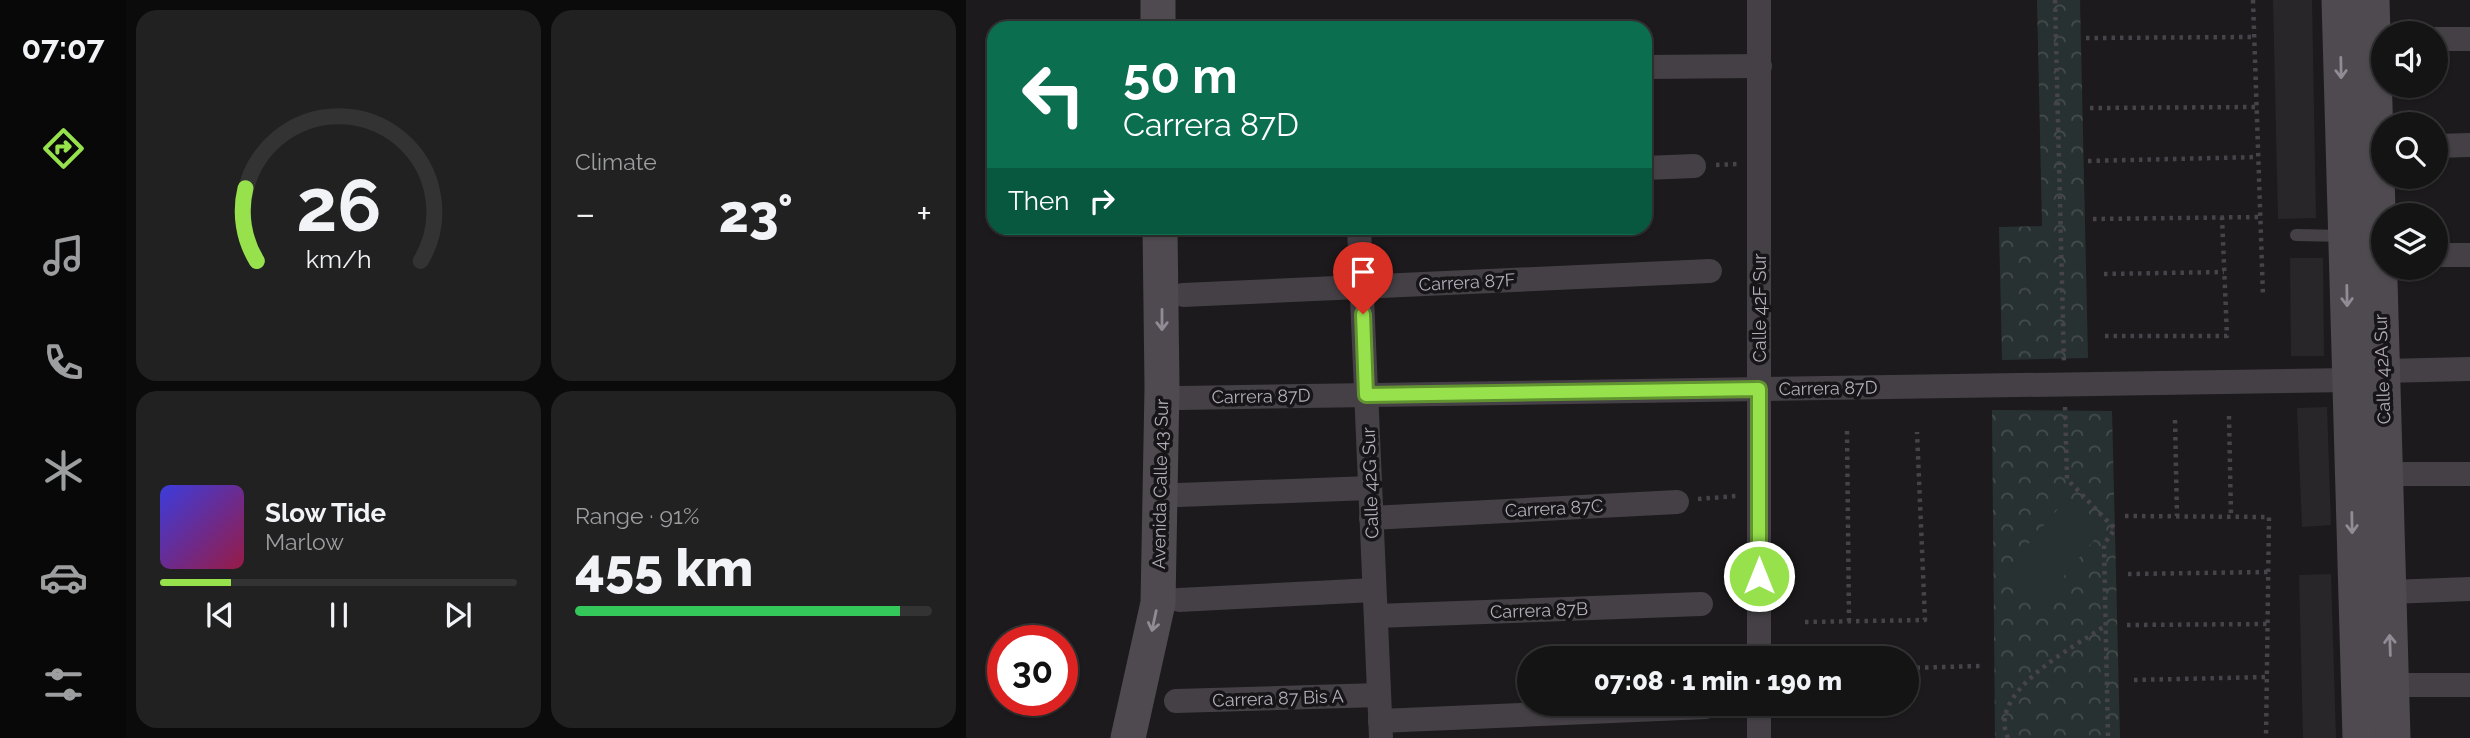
<!DOCTYPE html>
<html lang="en">
<head>
<meta charset="utf-8">
<style>
	:root { --surface:#151415; --page:#222122; --text:#f1f3f6; --muted:#9d9ea0; --line:#343334; --accent:#97e24c }
	body { margin:0; font-family:Raleway,sans-serif; background:var(--page); color:var(--text); height:100vh; display:flex; flex-direction:column; font-size:26px; white-space:nowrap }
	* { box-sizing:border-box; margin:0 }
	p { font-size:23px; color:var(--muted) }
	.icon { flex:none; width:38px; height:38px; fill:none; stroke:currentColor; stroke-width:2; stroke-linecap:round; stroke-linejoin:round }
	.map { position:relative; flex:1; overflow:hidden }
	.side { display:flex; flex-direction:column; gap:10px; padding:10px; background:#0c0b0c; width:840px }
	.side>* { flex:none }
	.top-card { position:absolute; left:21px; top:21px; width:665px; height:214px; border-radius:21px; box-shadow:0 2px 5px #0004,0 0 0 2px var(--line); background:#0b6e4f; color:#fff; overflow:hidden }
	.fabs { position:absolute; left:1405px; top:21px; display:grid; gap:14px }
	.fabs a { display:grid; place-items:center; width:77px; height:77px; border-radius:50%; background:var(--surface); box-shadow:0 2px 5px #0004,0 0 0 2px var(--line); font-size:35px }
	.speed { position:absolute; left:21px; top:625px; display:flex; gap:14px; font-size:35px; font-weight:700; text-align:center }
	.speed>* { display:grid; place-content:center; width:91px; height:91px; border-radius:50%; background:var(--surface); box-shadow:0 2px 5px #0004,0 0 0 2px var(--line); line-height:1 }
	.speed .limit { border:10px solid #d22; background:#fff; color:#111 }
	.pin { position:absolute; display:grid; place-items:center; width:60px; height:60px; color:#fff; margin:-72px -30px; border-radius:50% 50% 50% 0; rotate:-45deg; box-shadow:0 0 7px #0007 }
	.pin .icon { rotate:45deg }
	.me { position:absolute; width:77px; margin:-38px; rotate:0deg; stroke-linejoin:round; filter:drop-shadow(0 0 5px #0008) }
	.turn { display:flex; align-items:center; gap:24px; height:147px; padding:0 21px; font-size:32px }
	.turn .icon { width:91px; height:91px; stroke-width:2.5 }
	.turn b { display:block; font-size:49px; line-height:60px }
	.then { display:flex; align-items:center; height:66px; padding:0 21px; background:#0003; gap:14px; font-size:26px }
	.big { font-size:52px; font-weight:800; line-height:1.1 }
	.side .card { flex:1; display:flex; flex-direction:column; justify-content:center; gap:10px; min-width:0; padding:0 24px; border-radius:21px; background:var(--page) }
	.side .dial { align-items:center; gap:0 }
	.dial svg { height:182px; overflow:visible; fill:none; stroke:var(--line); stroke-width:7; stroke-linecap:round; text-anchor:middle }
	.dial text { fill:var(--text); stroke:none }
	.song { display:flex; align-items:center; gap:21px }
	.cover { width:84px; height:84px; border-radius:10px; background:linear-gradient(135deg,hsl(240 70% 55%),hsl(340 70% 35%)) }
	.played { height:7px; border-radius:4px; background:linear-gradient(90deg,var(--accent) 20%,var(--line) 20%) }
	.keys { display:flex; justify-content:space-around; direction:ltr }
	.heat { display:flex; justify-content:space-between; align-items:center; font-size:38px; direction:ltr }
	.charge { height:10px; border-radius:5px; background:linear-gradient(90deg,#34c759 91%,var(--line) 0) }
	.side .tiles { flex:1; display:grid; gap:10px; grid-template-columns:repeat(2,1fr) }
	.trip { position:absolute; left:551px; top:646px; width:402px; height:70px; border-radius:35px; background:var(--surface); box-shadow:0 2px 5px #0004,0 0 0 2px var(--line); font-weight:800; line-height:70px; text-align:center }
	main { display:flex; flex:1; min-height:0 }
	.tabs { display:flex; flex-direction:column; width:126px; justify-content:space-around; align-items:center; background:#080808; color:var(--muted) }
	.tabs .icon { width:49px; height:49px }
	.tabs .active { color:var(--accent) }
	.tabs b { font-size:32px; color:var(--text) }
	.map>svg:first-child { display:block }
	.built { fill:#282629 }
	.forest { fill:url(#forest-crowns) }
	.pitch { fill:#283131 }
	.lines { fill:none; stroke-linecap:round; stroke-linejoin:round }
	.path { stroke:#47434a; stroke-width:4.5; stroke-dasharray:3.5 5; stroke-linecap:butt }
	.lane { stroke:#444046; stroke-width:12 }
	.street { stroke:#444046; stroke-width:24 }
	.secondary { stroke:#4e4a50; stroke-width:35 }
	.oneway { stroke:#908b95 }
	.route-casing { stroke:#629331; stroke-width:18 }
	.route { stroke:#97e24c; stroke-width:12 }
	.labels { text-anchor:middle; dominant-baseline:central; stroke-width:7; stroke-linejoin:round; paint-order:stroke }
	.street-label { font-size:18px; fill:#b4aeba; stroke:#171517 }
</style>
</head>
<body>
<main>
<nav class="tabs">
<b>07:07</b>
<svg class="icon active" aria-label="directions" viewBox="0 0 24 24"><path d="M12 3l9 9-9 9-9-9zM9 14v-3h6M13 9l2 2-2 2"/></svg>
<svg class="icon" aria-label="music" viewBox="0 0 24 24"><path d="M9 18V5l10-2v13"/><circle cx="6" cy="18" r="3"/><circle cx="16" cy="16" r="3"/></svg>
<svg class="icon" aria-label="phone" viewBox="0 0 24 24"><path d="M5 4h4l2 5-3 2q2 4 5 5l2-3 5 2v4C11 20 4 13 5 4z"/></svg>
<svg class="icon" aria-label="climate" viewBox="0 0 24 24"><path d="M12 3v18M4 7l16 10M4 17L20 7"/></svg>
<svg class="icon" aria-label="car" viewBox="0 0 24 24"><path d="M5 17H2v-5l4-1 3-4h7l3 4 3 1v5h-3M9 17h6M6 11h13"/><circle cx="7" cy="17" r="2"/><circle cx="17" cy="17" r="2"/></svg>
<svg class="icon" aria-label="filters" viewBox="0 0 24 24"><path d="M4 7h16M4 17h16"/><circle cx="9" cy="7" r="2"/><circle cx="15" cy="17" r="2"/></svg>
</nav>
<section class="side">
<div class="tiles">
<div class="card dial"><svg viewBox="0 0 100 80">
<path d="M14 69A42 42 0 1 1 86 69"/>
<path d="M14 69A42 42 0 0 1 9 37" stroke="#97e24c"/>
<text x="50" y="56" font-size="32" font-weight="700">26</text>
<text x="50" y="72" font-size="11">km/h</text>
</svg></div>
<div class="card"><p>Climate</p>
<div class="heat"><a>−</a><b class="big">23°</b><a>+</a></div>
</div>
<div class="card">
<div class="song"><i class="cover"></i><div><b>Slow Tide</b><p>Marlow</p></div></div>
<div class="played"></div>
<div class="keys"><svg class="icon" aria-label="previous" viewBox="0 0 24 24"><path d="M18 5L8 12l10 7zM5 5v14"/></svg><svg class="icon" aria-label="pause" viewBox="0 0 24 24"><path d="M8 5v14M16 5v14"/></svg><svg class="icon" aria-label="next" viewBox="0 0 24 24"><path d="M6 5l10 7-10 7zM19 5v14"/></svg></div>
</div>
<div class="card"><p>Range · 91%</p><b class="big">455 km</b><div class="charge"></div></div>
</div>
</section>
<div class="map">
<svg width="1504" height="738" viewBox="0 0 1504 738">
	<defs>
		<pattern id="forest-crowns" width="20" height="18" patternUnits="userSpaceOnUse" patternTransform="scale(1.75)"><rect width="20" height="18" fill="#283131"/><path d="M2 6a3 3 0 1 1 6 0M12 15a3 3 0 1 1 6 0" fill="none" stroke="#454c4d"/></pattern>
	</defs>
	<rect width="100%" height="100%" fill="#1c1a1c"/>
	<!-- built -->
	<g class="built">
		<path d="M 1307,0 L 1346,0 L 1350,218 L 1312,219 Z"/>
		<path d="M 1324,258 L 1357,258 L 1358,356 L 1325,356 Z"/>
		<path d="M 1361,407 L 1365,525 L 1336,527 L 1331,408 Z"/>
		<path d="M 1365,574 L 1370,738 L 1337,738 L 1333,575 Z"/>
	</g>
	<!-- forest -->
	<g class="forest">
		<path d="M 1071,0 L 1114,0 L 1122,358 L 1036,360 L 1033,227 L 1076,226 Z"/>
		<path d="M 1026,410 L 1146,411 L 1154,738 L 1029,738 Z"/>
	</g>
	<!-- pitch -->
	<path class="pitch" d="M 1102,497 L 1139,527 L 1071,608 L 1034,577 Z"/>
	<g class="lines">
		<!-- path -->
		<g class="path">
			<path d="M 1089,0 L 1098,363"/>
			<path d="M 1287,0 L 1297,296"/>
			<path d="M 1120,38 L 1288,37"/>
			<path d="M 1124,108 L 1290,107"/>
			<path d="M 1122,161 L 1292,157"/>
			<path d="M 750,165 L 771,164"/>
			<path d="M 1127,219 L 1294,217"/>
			<path d="M 1138,274 L 1258,272"/>
			<path d="M 1139,336 L 1261,336 L 1256,217"/>
			<path d="M 1099,407 L 1101,479 L 1149,529 L 1138,544 L 1142,738"/>
			<path d="M 1263,416 L 1265,516"/>
			<path d="M 1209,420 L 1211,516"/>
			<path d="M 881,431 L 883,621"/>
			<path d="M 732,499 L 770,496"/>
			<path d="M 1159,516 L 1303,517 L 1300,738"/>
			<path d="M 1162,574 L 1302,572"/>
			<path d="M 839,622 L 959,620 L 951,432"/>
			<path d="M 1161,625 L 1302,624"/>
			<path d="M 942,668 L 1015,666"/>
			<path d="M 1168,680 L 1301,677"/>
			<path d="M 1042,738 C 1020,692 1108,647 1139,626"/>
		</g>
		<!-- lane -->
		<path class="lane" d="M 1330,235 L 1379,236"/>
		<!-- street -->
		<g class="street">
			<path d="M 793,0 L 793,658"/>
			<path d="M 1470,39 L 1504,39"/>
			<path d="M 679,67 L 794,66"/>
			<path d="M 1470,146 L 1504,145"/>
			<path d="M 679,168 L 728,166"/>
			<path d="M 393,228 L 415,738"/>
			<path d="M 1470,255 L 1504,255"/>
			<path d="M 217,295 L 744,271"/>
			<path d="M 1416,371 L 1504,369"/>
			<path d="M 214,398 L 1383,380"/>
			<path d="M 1419,474 L 1504,474"/>
			<path d="M 212,495 L 404,488"/>
			<path d="M 405,518 L 711,502"/>
			<path d="M 1423,592 L 1504,589"/>
			<path d="M 213,600 L 408,590"/>
			<path d="M 410,616 L 735,604"/>
			<path d="M 1425,685 L 1504,685"/>
			<path d="M 210,701 L 413,695"/>
			<path d="M 793,704 L 793,738"/>
			<path d="M 414,721 L 740,707"/>
		</g>
		<!-- secondary -->
		<g class="secondary">
			<path d="M 192,0 L 192,28"/>
			<path d="M 1373,0 L 1394,738"/>
			<path d="M 1406,0 L 1427,738"/>
			<path d="M 162,738 L 192,603 L 196,387 L 194,228"/>
		</g>
	</g>
	<!-- one-way arrows -->
	<defs><path id="oneway-shaft" d="M-6 0H5M1.5-3L5.5 0L1.5 3" fill="none" stroke-width="1.6" stroke-linecap="round" stroke-linejoin="round" transform="scale(1.75)"/></defs>
	<g class="oneway">
		<use href="#oneway-shaft" transform="translate(1375 68) rotate(89)"/>
		<use href="#oneway-shaft" transform="translate(1381 296) rotate(89)"/>
		<use href="#oneway-shaft" transform="translate(196 320) rotate(90)"/>
		<use href="#oneway-shaft" transform="translate(1386 523) rotate(89)"/>
		<use href="#oneway-shaft" transform="translate(188 621) rotate(102)"/>
		<use href="#oneway-shaft" transform="translate(1424 645) rotate(-92)"/>
	</g>
	<g class="lines">
		<!-- route casing -->
		<g class="route-casing">
			<path id="route" d="M 397,314 L 400,395 L 793,389 L 793,576"/>
		</g>
		<!-- route -->
		<use href="#route" class="route"/>
	</g>
	<g class="labels">
		<!-- street labels -->
		<g class="street-label">
			<text transform="translate(501 282) rotate(-3)">Carrera 87F</text>
			<text transform="translate(793 308) rotate(-90)">Calle 42F Sur</text>
			<text transform="translate(1416 369) rotate(-92)">Calle 42A Sur</text>
			<text transform="translate(862 388) rotate(-1)">Carrera 87D</text>
			<text transform="translate(295 396) rotate(-1)">Carrera 87D</text>
			<text transform="translate(404 483) rotate(-92)">Calle 42G Sur</text>
			<text transform="translate(194 484) rotate(-89)">Avenida Calle 43 Sur</text>
			<text transform="translate(588 508) rotate(-3)">Carrera 87C</text>
			<text transform="translate(573 610) rotate(-2)">Carrera 87B</text>
			<text transform="translate(312 698) rotate(-2)">Carrera 87 Bis A</text>
		</g>
	</g>
</svg>
<div class="fabs">
<a><svg class="icon" aria-label="sound" viewBox="0 0 24 24"><path d="M4 9h4l5-4v14l-5-4H4zM17 9q2 3 0 6"/></svg></a>
<a><svg class="icon" aria-label="search" viewBox="0 0 24 24"><circle cx="10" cy="10" r="6"/><path d="M15 15l6 6"/></svg></a>
<a><svg class="icon" aria-label="layers" viewBox="0 0 24 24"><path d="M12 4l9 5-9 5-9-5zM3 14l9 5 9-5"/></svg></a>
</div>
<div class="speed"><div class="limit">30</div></div>
<div class="pin" style="left:397px;top:314px;background:#d93025"><svg class="icon" aria-label="arrive" viewBox="0 0 24 24"><path d="M6 21V4h12l-3 4 3 4H6"/></svg></div>
<svg class="me" style="left:793px;top:576px" viewBox="-20 -20 40 40"><circle r="17" fill="#97e24c" stroke="#fff" stroke-width="3"/><path d="M0-11L8 9 0 5-8 9z" fill="#fff"/></svg>
<div class="trip">07:08 · 1 min · 190 m</div>
<div class="top-card">
<div class="turn"><svg class="icon" aria-label="left" viewBox="0 0 24 24"><path d="M17 20v-9H6M10 6l-5 5 5 5"/></svg><div><b>50 m</b>Carrera 87D</div></div>
<div class="then">Then<svg class="icon" aria-label="right" viewBox="0 0 24 24"><path d="M7 20v-9h11M14 6l5 5-5 5"/></svg></div>
</div>
</div>
</main>
</body>
</html>
